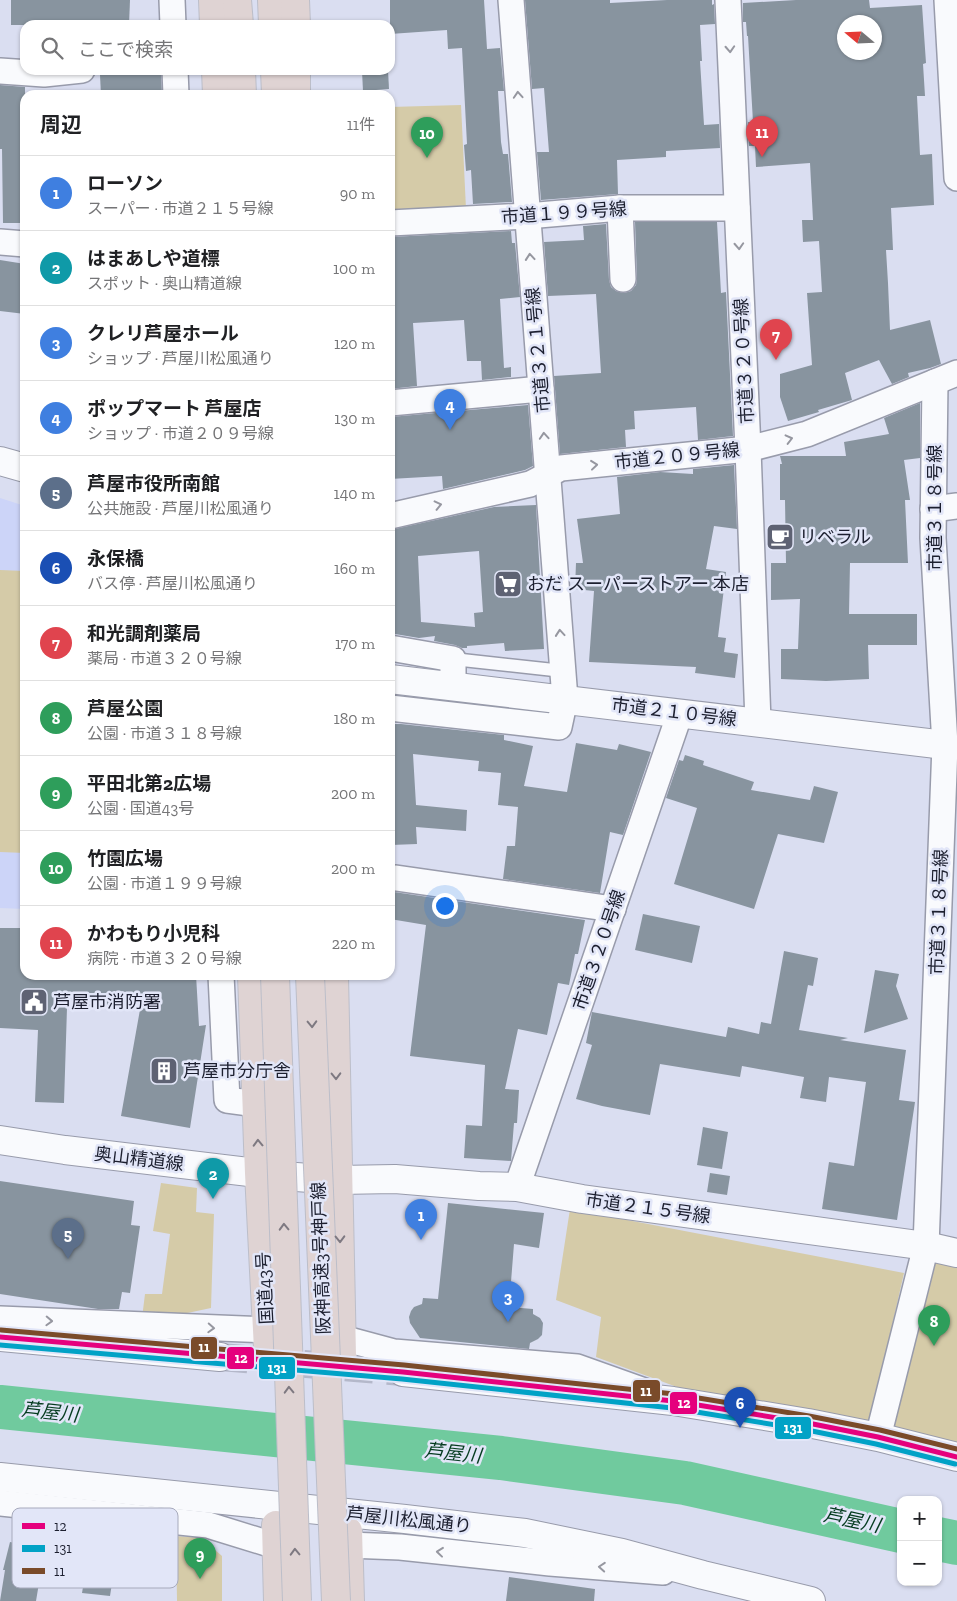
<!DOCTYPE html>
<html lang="ja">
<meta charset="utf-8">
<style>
:root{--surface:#fff;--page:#f2f2f2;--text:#202124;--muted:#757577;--line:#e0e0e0;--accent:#5e6273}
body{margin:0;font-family:"Zilla Slab","Noto Sans JP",serif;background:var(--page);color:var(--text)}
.controls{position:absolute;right:15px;bottom:15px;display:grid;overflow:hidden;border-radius:10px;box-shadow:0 1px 4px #0004}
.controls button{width:45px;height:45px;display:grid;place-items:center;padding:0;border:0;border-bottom:1px solid var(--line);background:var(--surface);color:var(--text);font:25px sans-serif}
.compass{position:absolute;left:837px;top:15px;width:45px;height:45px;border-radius:50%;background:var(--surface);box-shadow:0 1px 4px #0004;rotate:289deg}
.you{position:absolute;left:444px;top:905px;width:18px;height:18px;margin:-12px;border:4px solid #fff;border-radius:50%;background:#1a73e8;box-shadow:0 0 0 8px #1a73e833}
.badge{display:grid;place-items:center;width:32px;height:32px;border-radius:50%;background:var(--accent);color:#fff;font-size:16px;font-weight:700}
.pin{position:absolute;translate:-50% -41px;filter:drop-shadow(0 1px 2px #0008)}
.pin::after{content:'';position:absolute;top:26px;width:18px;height:15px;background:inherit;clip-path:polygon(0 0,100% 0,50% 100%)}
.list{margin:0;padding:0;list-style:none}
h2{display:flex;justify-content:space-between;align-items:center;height:65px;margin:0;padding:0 20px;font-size:21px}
h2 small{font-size:16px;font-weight:400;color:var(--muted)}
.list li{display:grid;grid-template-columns:32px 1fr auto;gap:15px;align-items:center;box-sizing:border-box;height:75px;padding:0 20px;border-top:1px solid var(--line)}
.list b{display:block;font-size:19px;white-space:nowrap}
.list p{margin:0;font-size:16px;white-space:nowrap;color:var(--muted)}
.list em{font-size:16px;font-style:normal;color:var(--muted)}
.icon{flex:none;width:28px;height:28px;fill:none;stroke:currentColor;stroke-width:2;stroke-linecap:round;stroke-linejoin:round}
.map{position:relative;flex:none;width:957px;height:1601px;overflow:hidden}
.search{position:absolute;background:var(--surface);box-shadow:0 1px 4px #0004;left:20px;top:20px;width:375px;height:55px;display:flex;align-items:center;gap:12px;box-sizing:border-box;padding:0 18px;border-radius:15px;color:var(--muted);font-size:19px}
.panel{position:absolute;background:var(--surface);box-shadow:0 1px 4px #0004;left:20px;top:90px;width:375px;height:890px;border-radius:15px}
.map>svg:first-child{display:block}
.built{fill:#ccd4f8}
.green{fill:#d5cba8}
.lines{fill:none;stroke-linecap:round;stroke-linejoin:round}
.river{stroke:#70ca9e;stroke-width:44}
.building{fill:#88949f;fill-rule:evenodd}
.secondary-tunnel{stroke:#b4b8ca;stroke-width:28;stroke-dasharray:28 14;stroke-linecap:butt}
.lane-casing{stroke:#989bab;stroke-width:15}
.street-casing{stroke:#989bab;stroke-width:28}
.secondary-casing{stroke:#989bab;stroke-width:30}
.highway-casing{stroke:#bcbec9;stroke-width:30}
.lane{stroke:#f9fafd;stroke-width:12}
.street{stroke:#f9fafd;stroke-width:25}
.secondary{stroke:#f9fafd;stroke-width:28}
.highway{stroke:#dfd3d3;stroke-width:28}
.highway-bridge-casing{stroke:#bcbec9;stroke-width:30;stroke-linecap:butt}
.highway-bridge{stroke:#dfd3d3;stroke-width:28}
.bus-1-casing{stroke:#e2e6f8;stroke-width:9}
.bus-2-casing{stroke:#e2e6f8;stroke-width:9}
.bus-3-casing{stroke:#e2e6f8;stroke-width:9}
.bus-1{stroke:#e5007d;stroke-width:5}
.bus-2{stroke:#01a2c6;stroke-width:5}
.bus-3{stroke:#7a4b2a;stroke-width:5}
.oneway{stroke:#9697a0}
.oneway2{stroke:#7e7981}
.labels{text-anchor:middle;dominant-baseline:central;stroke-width:5;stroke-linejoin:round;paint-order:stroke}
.street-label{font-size:18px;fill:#1c1f2f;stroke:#e2e6f8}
.poi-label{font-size:18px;fill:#1c1f2f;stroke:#e2e6f8;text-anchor:start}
.water-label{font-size:19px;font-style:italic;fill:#053c20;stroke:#e2e6f8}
.key{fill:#e2e6f8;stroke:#a7aabc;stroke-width:1}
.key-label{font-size:14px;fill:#1c1f2f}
.line-badge{stroke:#e2e6f8;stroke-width:2}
.badge-label{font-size:14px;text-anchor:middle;font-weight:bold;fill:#fff}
</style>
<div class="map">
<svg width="957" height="1601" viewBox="0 0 957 1601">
<rect width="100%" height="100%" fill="#dadef1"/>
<polygon class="built" points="0,498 25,506 25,909 0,908"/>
<g class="green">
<polygon points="461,105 466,209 390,212 390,107"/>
<polygon points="0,570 25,571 25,853 0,852"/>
<polygon points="161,1183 197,1188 196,1212 214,1214 211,1308 159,1319 142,1318 145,1294 162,1294 170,1234 153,1231"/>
<polygon points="570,1209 904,1273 870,1423 685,1390 596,1357 601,1317 556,1300"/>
<polygon points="932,1258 957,1264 957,1443 894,1427"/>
<polygon points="176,1536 201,1538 222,1556 222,1601 177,1601"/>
</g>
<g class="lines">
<g class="river">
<polyline points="0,1407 501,1458 685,1483 901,1531"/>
<polyline points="938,1539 957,1543"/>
</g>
</g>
<g class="building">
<polygon points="11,0 130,0 129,25 11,25"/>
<polygon points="390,0 484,0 487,49 500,48 504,91 498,91 501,142 503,154 508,154 512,202 473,204 471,170 466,171 464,145 467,144 462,48 448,49 447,30 390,34"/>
<polygon points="525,0 610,0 610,3 667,0 712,0 712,5 714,4 715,24 700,25 702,61 700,61 704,125 719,124 720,148 666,151 666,157 617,160 618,194 541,200 537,152 549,152 544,88 532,89"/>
<path d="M 796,0 L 869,0 L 870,8 L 922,5 L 926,63 L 923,64 L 925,96 L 917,96 L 920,155 L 932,154 L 934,205 L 891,208 L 893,250 L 886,250 L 888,283 L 890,330 L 930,320 L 941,364 L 930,368 L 908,373 L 909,377 L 892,384 L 879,360 L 845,373 L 852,400 L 818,410 L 819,412 L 788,421 L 780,397 L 780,374 L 812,365 L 807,293 L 822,292 L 819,241 L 803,242 L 802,220 L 813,220 L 810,163 L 756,167 L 755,146 L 749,146 L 748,122 L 753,122 L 748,36 L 747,36 L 746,22 L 743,22 L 743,3 ZM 844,22 L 874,22 L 874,52 L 844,52 Z"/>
<polygon points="388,70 389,89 363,91 362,71"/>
<polygon points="161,72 162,95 101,95 100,75"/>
<polygon points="0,85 25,87 25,223 3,223 2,149 0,149"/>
<polygon points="635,222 717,222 721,293 726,292 733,436 698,440 696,407 634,411 635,429 625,430 626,447 560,454 554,376 601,373 596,294 548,296 544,242 584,240 583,226 606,224 609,280 611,287 616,291 624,293 631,291 636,285 637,279"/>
<polygon points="511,231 512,243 515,243 520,297 500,299 504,368 511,367 511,377 482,380 481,361 467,361 464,320 413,323 417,386 390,389 390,237"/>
<polygon points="0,260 25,264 25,314 0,311"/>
<polygon points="920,403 920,458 904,460 910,500 905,500 908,563 850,563 849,614 917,614 917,645 868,645 869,679 826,681 781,679 781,649 798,649 800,599 771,600 771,563 786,563 785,500 780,500 780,464 782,464 780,456 846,456 844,442 889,434 884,418"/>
<polygon points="528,405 533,466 525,470 443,489 442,476 390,479 390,417"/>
<polygon points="734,465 737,529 714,526 706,569 726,572 718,637 726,638 724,652 738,654 735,678 695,673 696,667 589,662 594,591 575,589 576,563 583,563 577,519 620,514 617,477 660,472 693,474 693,469"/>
<path d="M 536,505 L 544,649 L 505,651 L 504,643 L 467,646 L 467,648 L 462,648 L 455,645 L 434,641 L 435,636 L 419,638 L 395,634 L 390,594 L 390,530 L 494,507 ZM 479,551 L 483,612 L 474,613 L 475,627 L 421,622 L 418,556 Z"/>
<polygon points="390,724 401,724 504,735 504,740 533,746 524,786 567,792 576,743 617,750 619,744 651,752 623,835 610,832 600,893 503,879 507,846 515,846 518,807 498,805 501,773 478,771 479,761 413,754 416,805 467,810 466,831 416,827 417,844 391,845"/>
<polygon points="685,755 704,761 703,765 754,782 751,790 810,800 814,786 838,792 824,843 778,834 754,909 674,884 697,808 666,798 679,760 683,761"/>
<polygon points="394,892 585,920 578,954 575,954 569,985 558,983 547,1035 518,1029 505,1089 519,1090 517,1123 514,1123 511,1161 464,1158 466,1125 482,1126 485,1065 410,1056 426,925 390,919"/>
<polygon points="643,914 700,926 692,963 635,950"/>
<polygon points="0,928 25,928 25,975 196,975 199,1026 206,1025 190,1128 121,1116 141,1004 67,1008 64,1103 35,1102 38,1030 0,1028"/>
<polygon points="784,951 818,958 813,986 808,985 799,1030 848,1038 840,1040 906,1050 899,1100 915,1102 897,1220 822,1209 829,1162 854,1166 866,1082 829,1077 826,1102 800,1098 804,1077 742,1066 740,1077 660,1064 650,1115 602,1106 576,1099 592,1045 586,1043 592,1012 726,1037 728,1027 759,1034 761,1022 771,1024"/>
<polygon points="875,970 899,974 896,986 908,1019 864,1033"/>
<polygon points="703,1127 728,1132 722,1169 697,1165"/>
<polygon points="710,1173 730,1176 727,1195 707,1192"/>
<polygon points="0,1181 134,1201 131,1225 140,1226 130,1293 122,1292 119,1309 98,1309 0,1294"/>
<polygon points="448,1203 544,1213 539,1248 514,1244 509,1307 533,1309 533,1314 540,1318 543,1323 542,1335 538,1339 530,1343 529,1349 420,1338 410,1323 409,1317 411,1311 414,1307 422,1304 423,1298 438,1299"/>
<polygon points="90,1533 125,1538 122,1565 115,1564 110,1596 82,1593 83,1587 40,1577 36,1601 0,1601 5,1570 3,1570 10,1542 87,1559"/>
<polygon points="509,1577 595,1589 594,1601 506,1601"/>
</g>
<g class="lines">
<polyline class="secondary-tunnel" points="220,1357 403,1372"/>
<defs>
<polyline id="lane" points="453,659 563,671"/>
<g id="street">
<polyline points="172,0 173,25"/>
<polyline points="728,0 748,449 758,722"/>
<polyline points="947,0 957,178"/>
<polyline points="175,70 176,95"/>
<polyline points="0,71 44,74 82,70"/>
<polyline points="620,208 623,279"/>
<polyline points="390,223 527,216 620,208 737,208"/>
<polyline points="0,242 25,244"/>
<polyline points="390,403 541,389"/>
<polyline points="933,509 957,506"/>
<polyline points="390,516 530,484 561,468 748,449 807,434 957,373"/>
<polyline points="390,648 453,659 453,686"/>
<polyline points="390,708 559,727 565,699 511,0"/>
<polyline points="396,878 613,909"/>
<polyline points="221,975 227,1100 257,1104"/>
<polyline points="517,1187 680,713"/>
<polyline points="0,1319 268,1330"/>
<polyline points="342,1338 394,1352 577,1367 650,1393"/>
<polyline points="878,1437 926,1246 945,745 933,538 935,382"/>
<polyline points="0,1503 208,1525 276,1546"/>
<polyline points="348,1545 400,1547 550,1563 663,1572"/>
</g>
<g id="secondary">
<polyline points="0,461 25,468"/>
<polyline points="390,679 945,745"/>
<polyline points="0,1140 65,1150 282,1176 338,1180 395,1179 479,1186 517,1187 582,1199 926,1246 957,1253"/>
<polyline points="0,1337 220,1357"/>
<polyline points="403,1372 673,1401 808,1423 878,1437 957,1457"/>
<polyline points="0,1477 405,1519 525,1533 622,1553 703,1575 811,1601"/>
</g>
<g id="highway">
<polyline points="213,0 214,25"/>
<polyline points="237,0 239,25"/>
<polyline points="272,0 273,25"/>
<polyline points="295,0 296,25"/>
<polyline points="216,70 217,95"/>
<polyline points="241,70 242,95"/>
<polyline points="275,70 276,95"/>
<polyline points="296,70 296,95"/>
<polyline points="252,975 259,1173 268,1349"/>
<polyline points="334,975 342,1356"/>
<polyline points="276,1525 278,1601"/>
<polyline points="348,1531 350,1601"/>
</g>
</defs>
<use href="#lane" class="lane-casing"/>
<use href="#street" class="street-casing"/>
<use href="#secondary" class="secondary-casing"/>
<use href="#highway" class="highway-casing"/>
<use href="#lane" class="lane"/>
<use href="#street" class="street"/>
<use href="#secondary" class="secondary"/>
<use href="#highway" class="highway"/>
<defs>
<g id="highway-bridge">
<polyline points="275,975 297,1601"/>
<polyline points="310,975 336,1601"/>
</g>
</defs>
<use href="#highway-bridge" class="highway-bridge-casing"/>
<use href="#highway-bridge" class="highway-bridge"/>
<defs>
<polyline id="bus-1" points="0,1337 403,1372 673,1401 808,1423 878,1437 957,1457"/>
<polyline id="bus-2" points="0,1345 402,1379 672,1408 807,1430 876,1444 955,1464"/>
<polyline id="bus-3" points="1,1330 404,1365 674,1394 809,1416 880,1430 957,1449"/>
</defs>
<use href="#bus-1" class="bus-1-casing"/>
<use href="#bus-2" class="bus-2-casing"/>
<use href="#bus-3" class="bus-3-casing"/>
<use href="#bus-1" class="bus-1"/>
<use href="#bus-2" class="bus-2"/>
<use href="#bus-3" class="bus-3"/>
</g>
<defs><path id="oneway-chevron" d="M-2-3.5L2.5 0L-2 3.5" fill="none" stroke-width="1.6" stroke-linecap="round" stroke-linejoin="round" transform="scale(1.25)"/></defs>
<g class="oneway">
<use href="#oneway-chevron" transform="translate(730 49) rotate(87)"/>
<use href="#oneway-chevron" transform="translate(518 95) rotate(-94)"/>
<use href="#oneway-chevron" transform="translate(739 246) rotate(87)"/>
<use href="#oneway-chevron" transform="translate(530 257) rotate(-95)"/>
<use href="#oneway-chevron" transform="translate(544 436) rotate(-94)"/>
<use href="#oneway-chevron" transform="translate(789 439) rotate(-14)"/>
<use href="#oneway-chevron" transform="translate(594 465) rotate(-6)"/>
<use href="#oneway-chevron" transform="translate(438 505) rotate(-13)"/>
<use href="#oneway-chevron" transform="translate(560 633) rotate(-95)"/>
<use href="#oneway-chevron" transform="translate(49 1321) rotate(2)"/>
<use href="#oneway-chevron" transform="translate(211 1328) rotate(3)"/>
<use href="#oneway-chevron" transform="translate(440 1552) rotate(-174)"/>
<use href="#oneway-chevron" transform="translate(602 1567) rotate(-176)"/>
</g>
<g class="oneway2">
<use href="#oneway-chevron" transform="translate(312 1024) rotate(88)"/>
<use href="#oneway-chevron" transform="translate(336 1076) rotate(89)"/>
<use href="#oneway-chevron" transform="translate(258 1143) rotate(-92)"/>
<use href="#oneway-chevron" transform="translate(284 1227) rotate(-92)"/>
<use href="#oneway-chevron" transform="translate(340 1239) rotate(89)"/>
<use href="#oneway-chevron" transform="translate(289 1390) rotate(-92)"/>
<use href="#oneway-chevron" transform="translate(295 1552) rotate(-92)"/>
</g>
<defs>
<symbol id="cafe-square" viewBox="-11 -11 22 22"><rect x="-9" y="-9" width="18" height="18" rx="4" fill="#5e6273" stroke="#e2e6f8"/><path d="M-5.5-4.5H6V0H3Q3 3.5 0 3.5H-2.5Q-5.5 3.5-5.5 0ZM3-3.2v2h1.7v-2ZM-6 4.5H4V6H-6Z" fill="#fff"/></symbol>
<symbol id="supermarket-square" viewBox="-11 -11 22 22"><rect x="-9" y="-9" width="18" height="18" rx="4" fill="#5e6273" stroke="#e2e6f8"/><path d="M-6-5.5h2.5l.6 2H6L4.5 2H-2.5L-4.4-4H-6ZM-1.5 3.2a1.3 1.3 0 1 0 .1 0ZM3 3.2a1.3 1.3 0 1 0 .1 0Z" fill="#fff"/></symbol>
<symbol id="civic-square" viewBox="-11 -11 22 22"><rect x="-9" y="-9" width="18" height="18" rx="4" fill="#5e6273" stroke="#e2e6f8"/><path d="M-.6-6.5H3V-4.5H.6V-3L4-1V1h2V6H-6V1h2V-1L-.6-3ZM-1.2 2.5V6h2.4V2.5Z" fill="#fff"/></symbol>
<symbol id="building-square" viewBox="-11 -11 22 22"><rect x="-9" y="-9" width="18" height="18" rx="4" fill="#5e6273" stroke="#e2e6f8"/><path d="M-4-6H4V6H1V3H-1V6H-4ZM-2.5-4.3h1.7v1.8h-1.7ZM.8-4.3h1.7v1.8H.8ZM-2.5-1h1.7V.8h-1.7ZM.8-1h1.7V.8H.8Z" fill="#fff"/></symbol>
</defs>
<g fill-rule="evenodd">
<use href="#cafe-square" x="764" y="521" width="32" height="32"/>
<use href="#supermarket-square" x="492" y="568" width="32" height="32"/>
<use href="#civic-square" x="18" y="986" width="32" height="32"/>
<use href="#building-square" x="148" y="1055" width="32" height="32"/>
</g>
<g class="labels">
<g class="street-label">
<text transform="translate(564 213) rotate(-4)">市道１９９号線</text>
<text transform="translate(538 350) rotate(-95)">市道３２１号線</text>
<text transform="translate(744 361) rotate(-93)">市道３２０号線</text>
<text transform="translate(677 456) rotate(-6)">市道２０９号線</text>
<text transform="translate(935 508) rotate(-90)">市道３１８号線</text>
<text transform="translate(674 712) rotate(7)">市道２１０号線</text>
<text transform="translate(939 912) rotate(-88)">市道３１８号線</text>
<text transform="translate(599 950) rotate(-71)">市道３２０号線</text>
<text transform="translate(139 1159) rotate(7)">奥山精道線</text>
<text transform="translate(648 1208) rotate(8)">市道２１５号線</text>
<text transform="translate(321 1258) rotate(-92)">阪神高速3号神戸線</text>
<text transform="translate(265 1288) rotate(-93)">国道43号</text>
<text transform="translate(409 1520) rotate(6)">芦屋川松風通り</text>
</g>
<g class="poi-label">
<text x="799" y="537">リベラル</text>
<text x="527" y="584">おだ スーパーストアー 本店</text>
<text x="53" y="1002">芦屋市消防署</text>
<text x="183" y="1071">芦屋市分庁舎</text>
</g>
<g class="water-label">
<text transform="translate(50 1412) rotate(6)">芦屋川</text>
<text transform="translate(453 1453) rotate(6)">芦屋川</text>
<text transform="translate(852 1520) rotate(12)">芦屋川</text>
</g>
</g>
<rect x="12" y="1508" width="166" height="80" rx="8" class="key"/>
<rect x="22" y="1523" width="23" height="6" fill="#e5007d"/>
<rect x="22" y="1545" width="23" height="7" fill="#01a2c6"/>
<rect x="22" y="1568" width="23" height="6" fill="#7a4b2a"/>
<g class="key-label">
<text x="54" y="1531">12</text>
<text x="54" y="1553">131</text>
<text x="54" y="1576">11</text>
</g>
<g class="line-badge">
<rect x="190" y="1336" width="28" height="24" rx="5" fill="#7a4b2a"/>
<rect x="226" y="1346" width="29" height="24" rx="5" fill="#e5007d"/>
<rect x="258" y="1356" width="38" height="24" rx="5" fill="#01a2c6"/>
<rect x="632" y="1379" width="29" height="24" rx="5" fill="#7a4b2a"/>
<rect x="669" y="1391" width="29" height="24" rx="5" fill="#e5007d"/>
<rect x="774" y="1416" width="38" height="24" rx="5" fill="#01a2c6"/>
</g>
<g class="badge-label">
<text x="204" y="1352">11</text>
<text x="241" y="1363">12</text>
<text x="277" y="1373">131</text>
<text x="646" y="1396">11</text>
<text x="684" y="1408">12</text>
<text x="793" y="1433">131</text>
</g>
</svg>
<div class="controls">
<button>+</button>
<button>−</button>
</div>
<svg class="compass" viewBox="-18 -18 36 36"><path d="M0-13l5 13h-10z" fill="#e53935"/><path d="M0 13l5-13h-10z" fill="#757577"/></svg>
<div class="you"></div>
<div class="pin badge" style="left:421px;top:1240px;background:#3f7fe0">1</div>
<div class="pin badge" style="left:213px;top:1199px;background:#0f9aa8">2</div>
<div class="pin badge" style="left:508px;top:1322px;background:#3f7fe0">3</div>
<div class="pin badge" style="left:450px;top:430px;background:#3f7fe0">4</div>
<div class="pin badge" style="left:68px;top:1259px;background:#5c6f8a">5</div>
<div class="pin badge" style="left:740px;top:1428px;background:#1a4fb4">6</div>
<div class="pin badge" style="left:776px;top:360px;background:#e0444e">7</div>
<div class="pin badge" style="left:934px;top:1346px;background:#2e9e5b">8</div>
<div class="pin badge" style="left:200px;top:1579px;background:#2e9e5b">9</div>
<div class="pin badge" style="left:427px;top:158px;background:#2e9e5b">10</div>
<div class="pin badge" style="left:762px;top:157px;background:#e0444e">11</div>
<div class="search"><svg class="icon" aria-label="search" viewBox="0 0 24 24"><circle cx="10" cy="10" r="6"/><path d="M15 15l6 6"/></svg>ここで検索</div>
<section class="panel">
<h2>周辺<small>11件</small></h2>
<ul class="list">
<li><span class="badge" style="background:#3f7fe0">1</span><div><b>ローソン</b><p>スーパー · 市道２１５号線</p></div><em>90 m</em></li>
<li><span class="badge" style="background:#0f9aa8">2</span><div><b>はまあしや道標</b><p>スポット · 奥山精道線</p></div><em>100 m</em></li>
<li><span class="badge" style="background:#3f7fe0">3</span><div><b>クレリ芦屋ホール</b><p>ショップ · 芦屋川松風通り</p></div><em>120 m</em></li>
<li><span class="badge" style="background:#3f7fe0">4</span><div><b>ポップマート 芦屋店</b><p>ショップ · 市道２０９号線</p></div><em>130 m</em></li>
<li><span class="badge" style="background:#5c6f8a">5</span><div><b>芦屋市役所南館</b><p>公共施設 · 芦屋川松風通り</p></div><em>140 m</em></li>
<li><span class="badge" style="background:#1a4fb4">6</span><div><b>永保橋</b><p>バス停 · 芦屋川松風通り</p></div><em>160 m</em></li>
<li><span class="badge" style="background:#e0444e">7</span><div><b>和光調剤薬局</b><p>薬局 · 市道３２０号線</p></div><em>170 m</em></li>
<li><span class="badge" style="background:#2e9e5b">8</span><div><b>芦屋公園</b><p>公園 · 市道３１８号線</p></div><em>180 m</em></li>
<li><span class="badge" style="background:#2e9e5b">9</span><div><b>平田北第2広場</b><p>公園 · 国道43号</p></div><em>200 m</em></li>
<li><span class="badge" style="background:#2e9e5b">10</span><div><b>竹園広場</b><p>公園 · 市道１９９号線</p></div><em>200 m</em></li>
<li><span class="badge" style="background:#e0444e">11</span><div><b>かわもり小児科</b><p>病院 · 市道３２０号線</p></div><em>220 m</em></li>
</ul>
</section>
</div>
